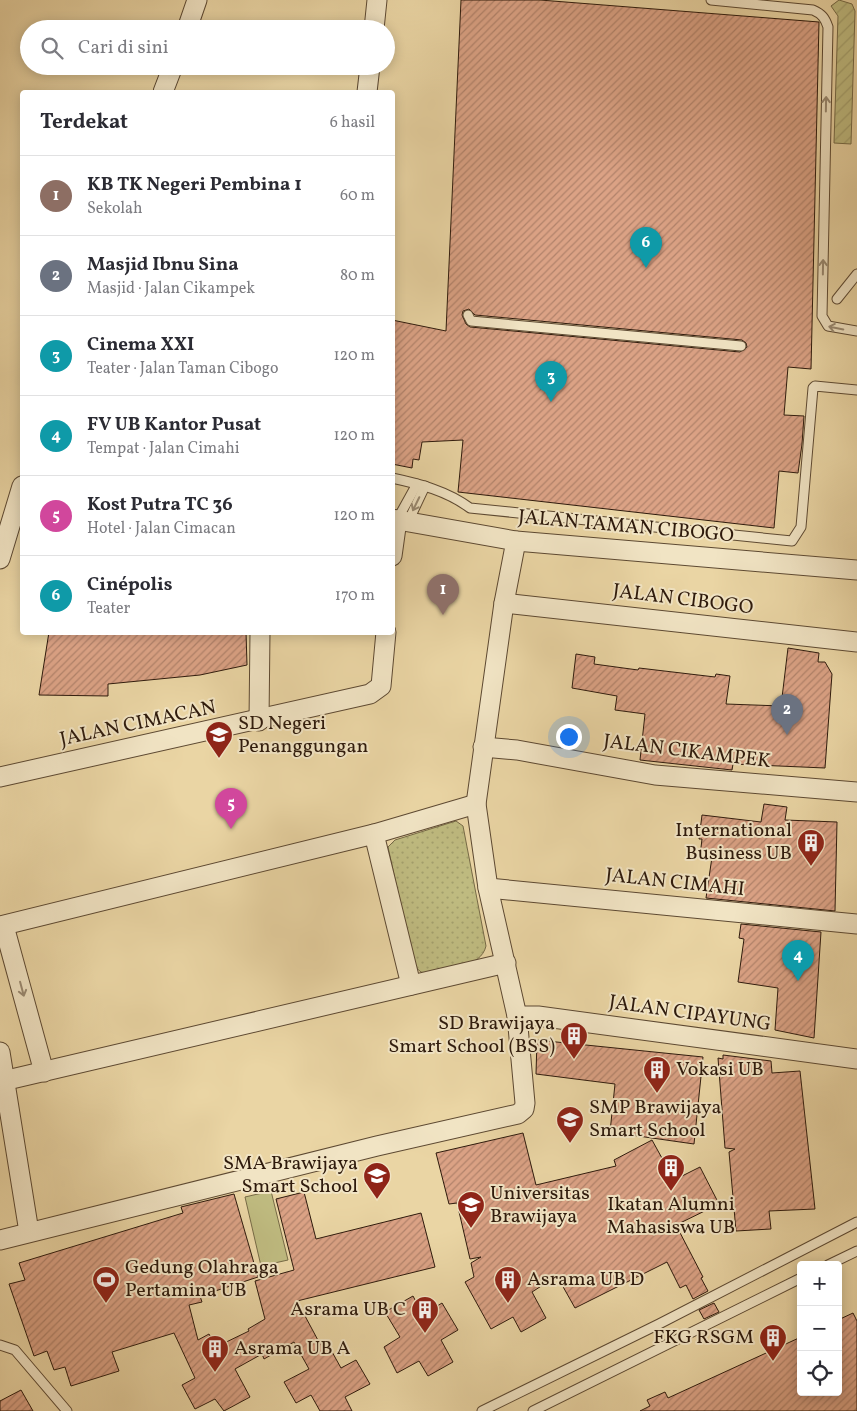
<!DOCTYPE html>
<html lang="id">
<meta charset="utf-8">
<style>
:root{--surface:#fff;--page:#f2f2f3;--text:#2b2b33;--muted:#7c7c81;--line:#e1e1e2;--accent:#2563eb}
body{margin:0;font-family:Vollkorn,serif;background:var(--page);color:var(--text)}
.controls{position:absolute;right:15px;bottom:15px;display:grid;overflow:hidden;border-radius:5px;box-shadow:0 2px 12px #0003}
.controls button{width:45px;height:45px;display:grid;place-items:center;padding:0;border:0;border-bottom:1px solid var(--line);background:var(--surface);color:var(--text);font:25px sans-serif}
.you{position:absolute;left:568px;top:736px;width:18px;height:18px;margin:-12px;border:4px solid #fff;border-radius:50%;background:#1a73e8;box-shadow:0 0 0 8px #1a73e833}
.badge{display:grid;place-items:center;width:32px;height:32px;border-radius:50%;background:var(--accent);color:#fff;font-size:16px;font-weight:700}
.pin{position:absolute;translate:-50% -41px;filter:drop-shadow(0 1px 2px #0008)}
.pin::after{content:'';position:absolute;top:26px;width:18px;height:15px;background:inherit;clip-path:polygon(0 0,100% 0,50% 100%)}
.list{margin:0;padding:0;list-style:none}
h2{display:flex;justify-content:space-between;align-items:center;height:65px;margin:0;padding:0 20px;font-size:21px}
h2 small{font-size:16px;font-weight:400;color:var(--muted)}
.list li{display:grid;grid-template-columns:32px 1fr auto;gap:15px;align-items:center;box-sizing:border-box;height:80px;padding:0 20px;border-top:1px solid var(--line)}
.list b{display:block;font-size:19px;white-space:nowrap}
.list p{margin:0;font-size:16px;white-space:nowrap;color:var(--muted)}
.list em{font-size:16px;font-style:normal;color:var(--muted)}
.icon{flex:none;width:28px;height:28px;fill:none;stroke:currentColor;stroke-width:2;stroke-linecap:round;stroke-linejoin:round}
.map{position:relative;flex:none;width:857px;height:1411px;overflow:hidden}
.search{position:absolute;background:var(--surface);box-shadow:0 2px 12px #0003;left:20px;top:20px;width:375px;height:55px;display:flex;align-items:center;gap:12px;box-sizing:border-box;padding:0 18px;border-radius:28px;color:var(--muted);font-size:19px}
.panel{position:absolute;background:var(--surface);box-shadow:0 2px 12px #0003;left:20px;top:90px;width:375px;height:545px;border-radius:5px}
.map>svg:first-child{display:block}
.grass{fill:#bfbb80;stroke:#766a46}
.park{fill:url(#park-dots);stroke:#766a46}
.garden{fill:url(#garden-furrows);stroke:#766a46}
.building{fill:url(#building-hatch);stroke:#2e1a0c;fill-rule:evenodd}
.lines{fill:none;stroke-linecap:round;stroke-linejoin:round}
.service-casing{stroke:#5d4932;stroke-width:11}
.minor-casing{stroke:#5d4932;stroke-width:21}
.service{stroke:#f1e4c4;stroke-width:9}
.minor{stroke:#f1e4c4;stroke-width:19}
.oneway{stroke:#998971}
.labels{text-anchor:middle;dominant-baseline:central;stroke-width:4;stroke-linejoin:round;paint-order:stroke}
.street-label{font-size:20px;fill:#2e1a0c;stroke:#f1e4c4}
.poi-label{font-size:20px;fill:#2e1a0c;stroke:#f1e4c4;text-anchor:start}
</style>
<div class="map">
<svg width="857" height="1411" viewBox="0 0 857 1411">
<defs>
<pattern id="park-dots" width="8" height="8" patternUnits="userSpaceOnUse" patternTransform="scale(1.25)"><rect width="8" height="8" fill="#bfbb80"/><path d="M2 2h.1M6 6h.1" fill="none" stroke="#a4a06d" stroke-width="1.8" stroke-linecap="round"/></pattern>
<pattern id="garden-furrows" width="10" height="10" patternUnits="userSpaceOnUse" patternTransform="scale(1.25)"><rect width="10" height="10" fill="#bfbb80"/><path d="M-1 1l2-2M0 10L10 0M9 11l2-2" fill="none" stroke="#a4a06d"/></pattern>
<pattern id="building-hatch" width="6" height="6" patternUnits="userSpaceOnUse" patternTransform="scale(1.25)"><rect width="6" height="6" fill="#dba285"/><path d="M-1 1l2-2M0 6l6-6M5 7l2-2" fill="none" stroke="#b2836b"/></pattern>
</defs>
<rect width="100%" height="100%" fill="#ead5a4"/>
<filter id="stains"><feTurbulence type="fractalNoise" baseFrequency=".004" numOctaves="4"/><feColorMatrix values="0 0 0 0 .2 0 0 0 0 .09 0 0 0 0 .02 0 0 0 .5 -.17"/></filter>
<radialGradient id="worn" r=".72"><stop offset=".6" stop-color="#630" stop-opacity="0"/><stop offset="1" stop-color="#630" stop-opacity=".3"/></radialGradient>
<polygon class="grass" points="271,1191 288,1260 261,1266 245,1197"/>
<path class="park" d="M 456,821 L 463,826 L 486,946 C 481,968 447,969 428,975 L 421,972 L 414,966 L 388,847 L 395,840 Z"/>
<polygon class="garden" points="839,0 852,4 855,11 851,144 834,143 838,16 831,6"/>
<g class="building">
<path d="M 461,0 L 540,0 L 819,22 L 811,369 L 788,367 L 784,415 L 804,416 L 802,444 L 798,473 L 779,471 L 774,528 L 458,492 L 463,440 L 422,442 L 419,460 L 413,459 L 412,468 L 392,464 L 392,320 L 446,331 ZM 469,309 L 475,315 L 742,340 L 746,343 L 747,347 L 740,352 L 470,327 L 466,324 L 462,315 L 463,311 Z"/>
<polygon points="49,632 246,632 247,665 200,675 108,684 108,696 39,695"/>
<polygon points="788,648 819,653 818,662 825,662 832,674 825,768 733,764 732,770 640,760 645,714 615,710 617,696 572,688 576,654 595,657 594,664 638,670 639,668 715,677 716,674 730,676 726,704 781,706"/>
<polygon points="764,804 787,807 785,820 837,822 835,911 706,898 712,857 700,856 702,839 699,839 702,815 761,822"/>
<polygon points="741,924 821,932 814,1038 775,1030 778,988 738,982 744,939 739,938"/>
<polygon points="537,1040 703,1057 694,1144 610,1132 615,1084 536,1074"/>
<polygon points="723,1055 771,1061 772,1073 800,1071 815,1209 769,1211 771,1229 736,1231 729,1152 735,1149 725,1148 718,1058 723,1059"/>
<polygon points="523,1133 536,1185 616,1166 614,1160 652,1140 674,1180 700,1167 719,1204 676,1225 703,1277 701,1278 708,1291 693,1299 686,1285 680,1288 667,1262 575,1308 557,1276 532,1292 546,1318 521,1332 513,1317 491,1329 465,1282 474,1277 471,1263 481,1257 470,1259 457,1203 449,1204 436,1153"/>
<polygon points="304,1192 316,1239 421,1213 435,1267 297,1301 320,1344 326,1341 341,1368 356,1360 370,1384 345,1397 352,1411 320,1411 311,1395 296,1403 284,1382 309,1369 294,1342 264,1359 262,1354 235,1369 250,1397 224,1411 215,1399 195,1409 182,1385 195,1378 174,1333 112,1352 119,1371 71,1386 65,1367 54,1370 47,1351 34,1356 9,1284 25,1280 19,1263 183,1213 181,1207 234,1194 258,1277 200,1296 202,1302 189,1305 198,1340 209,1334 216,1347 249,1331 248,1329 265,1319 255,1281 294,1270 276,1199"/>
<polygon points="413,1296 423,1315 442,1303 458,1330 441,1340 453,1362 428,1376 419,1361 397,1373 384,1347 400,1337 385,1312"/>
<polygon points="714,1303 719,1312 704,1319 699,1310"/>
<polygon points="853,1313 857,1321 857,1411 640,1411 650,1406 647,1400 665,1392 668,1398 801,1337 801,1392 838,1392 838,1320"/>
<polygon points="21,1390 33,1411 0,1411 0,1401"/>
</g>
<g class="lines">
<defs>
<g id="service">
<path d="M 711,0 L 813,10 C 822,14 825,18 828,27 L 822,316 L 828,326 L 857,331"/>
<polyline points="837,299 857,274"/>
<polyline points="468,315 471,321 741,346"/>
<path d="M 392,478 C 420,484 447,491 470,508 L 792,541 L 801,527 L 813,388 L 815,386 L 857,390"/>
<polyline points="397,520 417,484"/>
<polyline points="408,522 425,486"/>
<polyline points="828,1265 857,1251"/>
<polyline points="0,1345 15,1350 67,1411"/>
<polyline points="482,1411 659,1324 857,1222"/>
<polyline points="533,1411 801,1278"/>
</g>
<g id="minor">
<polyline points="187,29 197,0"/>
<polyline points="374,29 377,0"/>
<polyline points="163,92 173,66"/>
<polyline points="367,92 370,66"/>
<polyline points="392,519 516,541 857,570"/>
<polyline points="392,556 397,520"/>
<polyline points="0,559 22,486"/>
<polyline points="504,603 857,642"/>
<polyline points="259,721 260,632"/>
<polyline points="483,747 517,750 655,775 857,792"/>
<polyline points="0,777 370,694 381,686 386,632"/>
<polyline points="374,834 411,985"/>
<polyline points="488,888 857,924"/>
<polyline points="0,926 374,834 476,804"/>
<polyline points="4,926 44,1072"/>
<polyline points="517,1016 538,1016 857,1059"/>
<polyline points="0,1052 29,1232"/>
<polyline points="3,1081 506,963"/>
<polyline points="0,1240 377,1146 518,1114 524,1109 525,1103 517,1016 488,888 476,804 504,603 516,541"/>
</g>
</defs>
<use href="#service" class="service-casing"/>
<use href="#minor" class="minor-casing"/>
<use href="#service" class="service"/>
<use href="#minor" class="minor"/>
</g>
<defs><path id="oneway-shaft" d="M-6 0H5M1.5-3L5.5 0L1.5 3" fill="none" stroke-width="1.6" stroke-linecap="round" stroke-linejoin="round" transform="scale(1.25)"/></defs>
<g class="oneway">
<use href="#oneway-shaft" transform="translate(826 104) rotate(-89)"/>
<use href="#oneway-shaft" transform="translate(823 267) rotate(-89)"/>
<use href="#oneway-shaft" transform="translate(836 328) rotate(-169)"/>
<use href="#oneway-shaft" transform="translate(416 504) rotate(116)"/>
<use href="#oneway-shaft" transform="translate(22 989) rotate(75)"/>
</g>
<defs>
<symbol id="school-pin" viewBox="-11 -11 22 30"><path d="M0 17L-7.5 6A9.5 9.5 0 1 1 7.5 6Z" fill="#8f2418" stroke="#f1e4c4"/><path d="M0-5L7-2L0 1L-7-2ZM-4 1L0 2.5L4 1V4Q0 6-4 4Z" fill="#fff"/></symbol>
<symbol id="building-pin" viewBox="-11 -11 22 30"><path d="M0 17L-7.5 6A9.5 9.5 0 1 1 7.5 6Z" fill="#8f2418" stroke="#f1e4c4"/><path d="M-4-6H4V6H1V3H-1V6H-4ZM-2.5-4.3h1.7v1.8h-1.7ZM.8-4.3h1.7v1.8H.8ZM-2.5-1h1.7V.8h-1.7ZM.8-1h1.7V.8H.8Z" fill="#fff"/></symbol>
<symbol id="university-pin" viewBox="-11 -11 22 30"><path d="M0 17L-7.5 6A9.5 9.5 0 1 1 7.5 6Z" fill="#8f2418" stroke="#f1e4c4"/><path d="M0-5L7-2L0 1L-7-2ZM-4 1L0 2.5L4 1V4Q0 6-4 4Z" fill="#fff"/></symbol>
<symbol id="stadium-pin" viewBox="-11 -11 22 30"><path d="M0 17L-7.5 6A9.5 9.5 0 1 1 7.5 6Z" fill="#8f2418" stroke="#f1e4c4"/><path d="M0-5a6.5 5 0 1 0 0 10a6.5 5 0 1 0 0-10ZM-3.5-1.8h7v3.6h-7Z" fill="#fff"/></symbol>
</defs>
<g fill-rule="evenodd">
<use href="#school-pin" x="203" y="719" width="32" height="43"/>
<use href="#building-pin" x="795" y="827" width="32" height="43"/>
<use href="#building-pin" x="558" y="1020" width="32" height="43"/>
<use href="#building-pin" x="641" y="1054" width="32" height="43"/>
<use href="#school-pin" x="554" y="1104" width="32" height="43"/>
<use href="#building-pin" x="655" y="1152" width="32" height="43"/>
<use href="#school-pin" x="361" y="1160" width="32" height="43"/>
<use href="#university-pin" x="455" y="1189" width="32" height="43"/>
<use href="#stadium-pin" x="90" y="1264" width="32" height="43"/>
<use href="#building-pin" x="492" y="1264" width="32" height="43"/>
<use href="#building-pin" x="409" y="1294" width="32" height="43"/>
<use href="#building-pin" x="757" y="1322" width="32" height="43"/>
<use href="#building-pin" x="199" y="1333" width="32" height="43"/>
</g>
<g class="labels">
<g class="street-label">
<text transform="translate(626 527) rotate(5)">JALAN TAMAN CIBOGO</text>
<text transform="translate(683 600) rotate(7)">JALAN CIBOGO</text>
<text transform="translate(138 724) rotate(-12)">JALAN CIMACAN</text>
<text transform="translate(687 752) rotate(7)">JALAN CIKAMPEK</text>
<text transform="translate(675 883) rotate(6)">JALAN CIMAHI</text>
<text transform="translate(690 1014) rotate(8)">JALAN CIPAYUNG</text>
</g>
<g class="poi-label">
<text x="238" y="724">SD Negeri<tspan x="238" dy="23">Penanggungan</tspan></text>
<text x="792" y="831" text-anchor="end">International<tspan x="792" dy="23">Business UB</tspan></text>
<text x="555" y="1024" text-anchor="end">SD Brawijaya<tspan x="555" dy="23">Smart School (BSS)</tspan></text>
<text x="676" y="1070">Vokasi UB</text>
<text x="589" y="1108">SMP Brawijaya<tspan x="589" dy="23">Smart School</tspan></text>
<text x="358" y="1164" text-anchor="end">SMA Brawijaya<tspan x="358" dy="23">Smart School</tspan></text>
<text x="490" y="1194">Universitas<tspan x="490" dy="23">Brawijaya</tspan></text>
<text x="671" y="1205" text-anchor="middle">Ikatan Alumni<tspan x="671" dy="23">Mahasiswa UB</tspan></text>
<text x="125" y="1268">Gedung Olahraga<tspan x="125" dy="23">Pertamina UB</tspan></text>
<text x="527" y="1280">Asrama UB D</text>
<text x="406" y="1310" text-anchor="end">Asrama UB C</text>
<text x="754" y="1338" text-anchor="end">FKG RSGM</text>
<text x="234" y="1349">Asrama UB A</text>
</g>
</g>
<rect width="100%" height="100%" filter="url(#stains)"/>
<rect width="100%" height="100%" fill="url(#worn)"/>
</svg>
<div class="controls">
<button>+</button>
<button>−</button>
<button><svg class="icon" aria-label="locate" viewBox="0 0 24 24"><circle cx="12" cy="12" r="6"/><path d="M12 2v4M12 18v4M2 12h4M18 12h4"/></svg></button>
</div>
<div class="you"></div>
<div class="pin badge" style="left:443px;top:615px;background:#8d6e63">1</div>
<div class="pin badge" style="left:787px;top:735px;background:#6b7280">2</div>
<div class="pin badge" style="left:551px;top:402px;background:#0f9aa8">3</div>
<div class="pin badge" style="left:798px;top:981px;background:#0f9aa8">4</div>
<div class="pin badge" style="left:231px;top:829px;background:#d1479c">5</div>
<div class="pin badge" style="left:646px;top:268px;background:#0f9aa8">6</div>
<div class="search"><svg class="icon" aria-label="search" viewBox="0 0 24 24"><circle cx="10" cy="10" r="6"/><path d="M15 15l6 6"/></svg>Cari di sini</div>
<section class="panel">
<h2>Terdekat<small>6 hasil</small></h2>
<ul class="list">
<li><span class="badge" style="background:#8d6e63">1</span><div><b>KB TK Negeri Pembina 1</b><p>Sekolah</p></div><em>60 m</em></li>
<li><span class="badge" style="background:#6b7280">2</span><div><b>Masjid Ibnu Sina</b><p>Masjid · Jalan Cikampek</p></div><em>80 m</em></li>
<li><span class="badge" style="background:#0f9aa8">3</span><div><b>Cinema XXI</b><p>Teater · Jalan Taman Cibogo</p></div><em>120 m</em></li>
<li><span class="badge" style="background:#0f9aa8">4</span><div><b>FV UB Kantor Pusat</b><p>Tempat · Jalan Cimahi</p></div><em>120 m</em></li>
<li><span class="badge" style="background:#d1479c">5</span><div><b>Kost Putra TC 36</b><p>Hotel · Jalan Cimacan</p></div><em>120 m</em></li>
<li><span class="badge" style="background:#0f9aa8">6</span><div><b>Cinépolis</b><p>Teater</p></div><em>170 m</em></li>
</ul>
</section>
</div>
